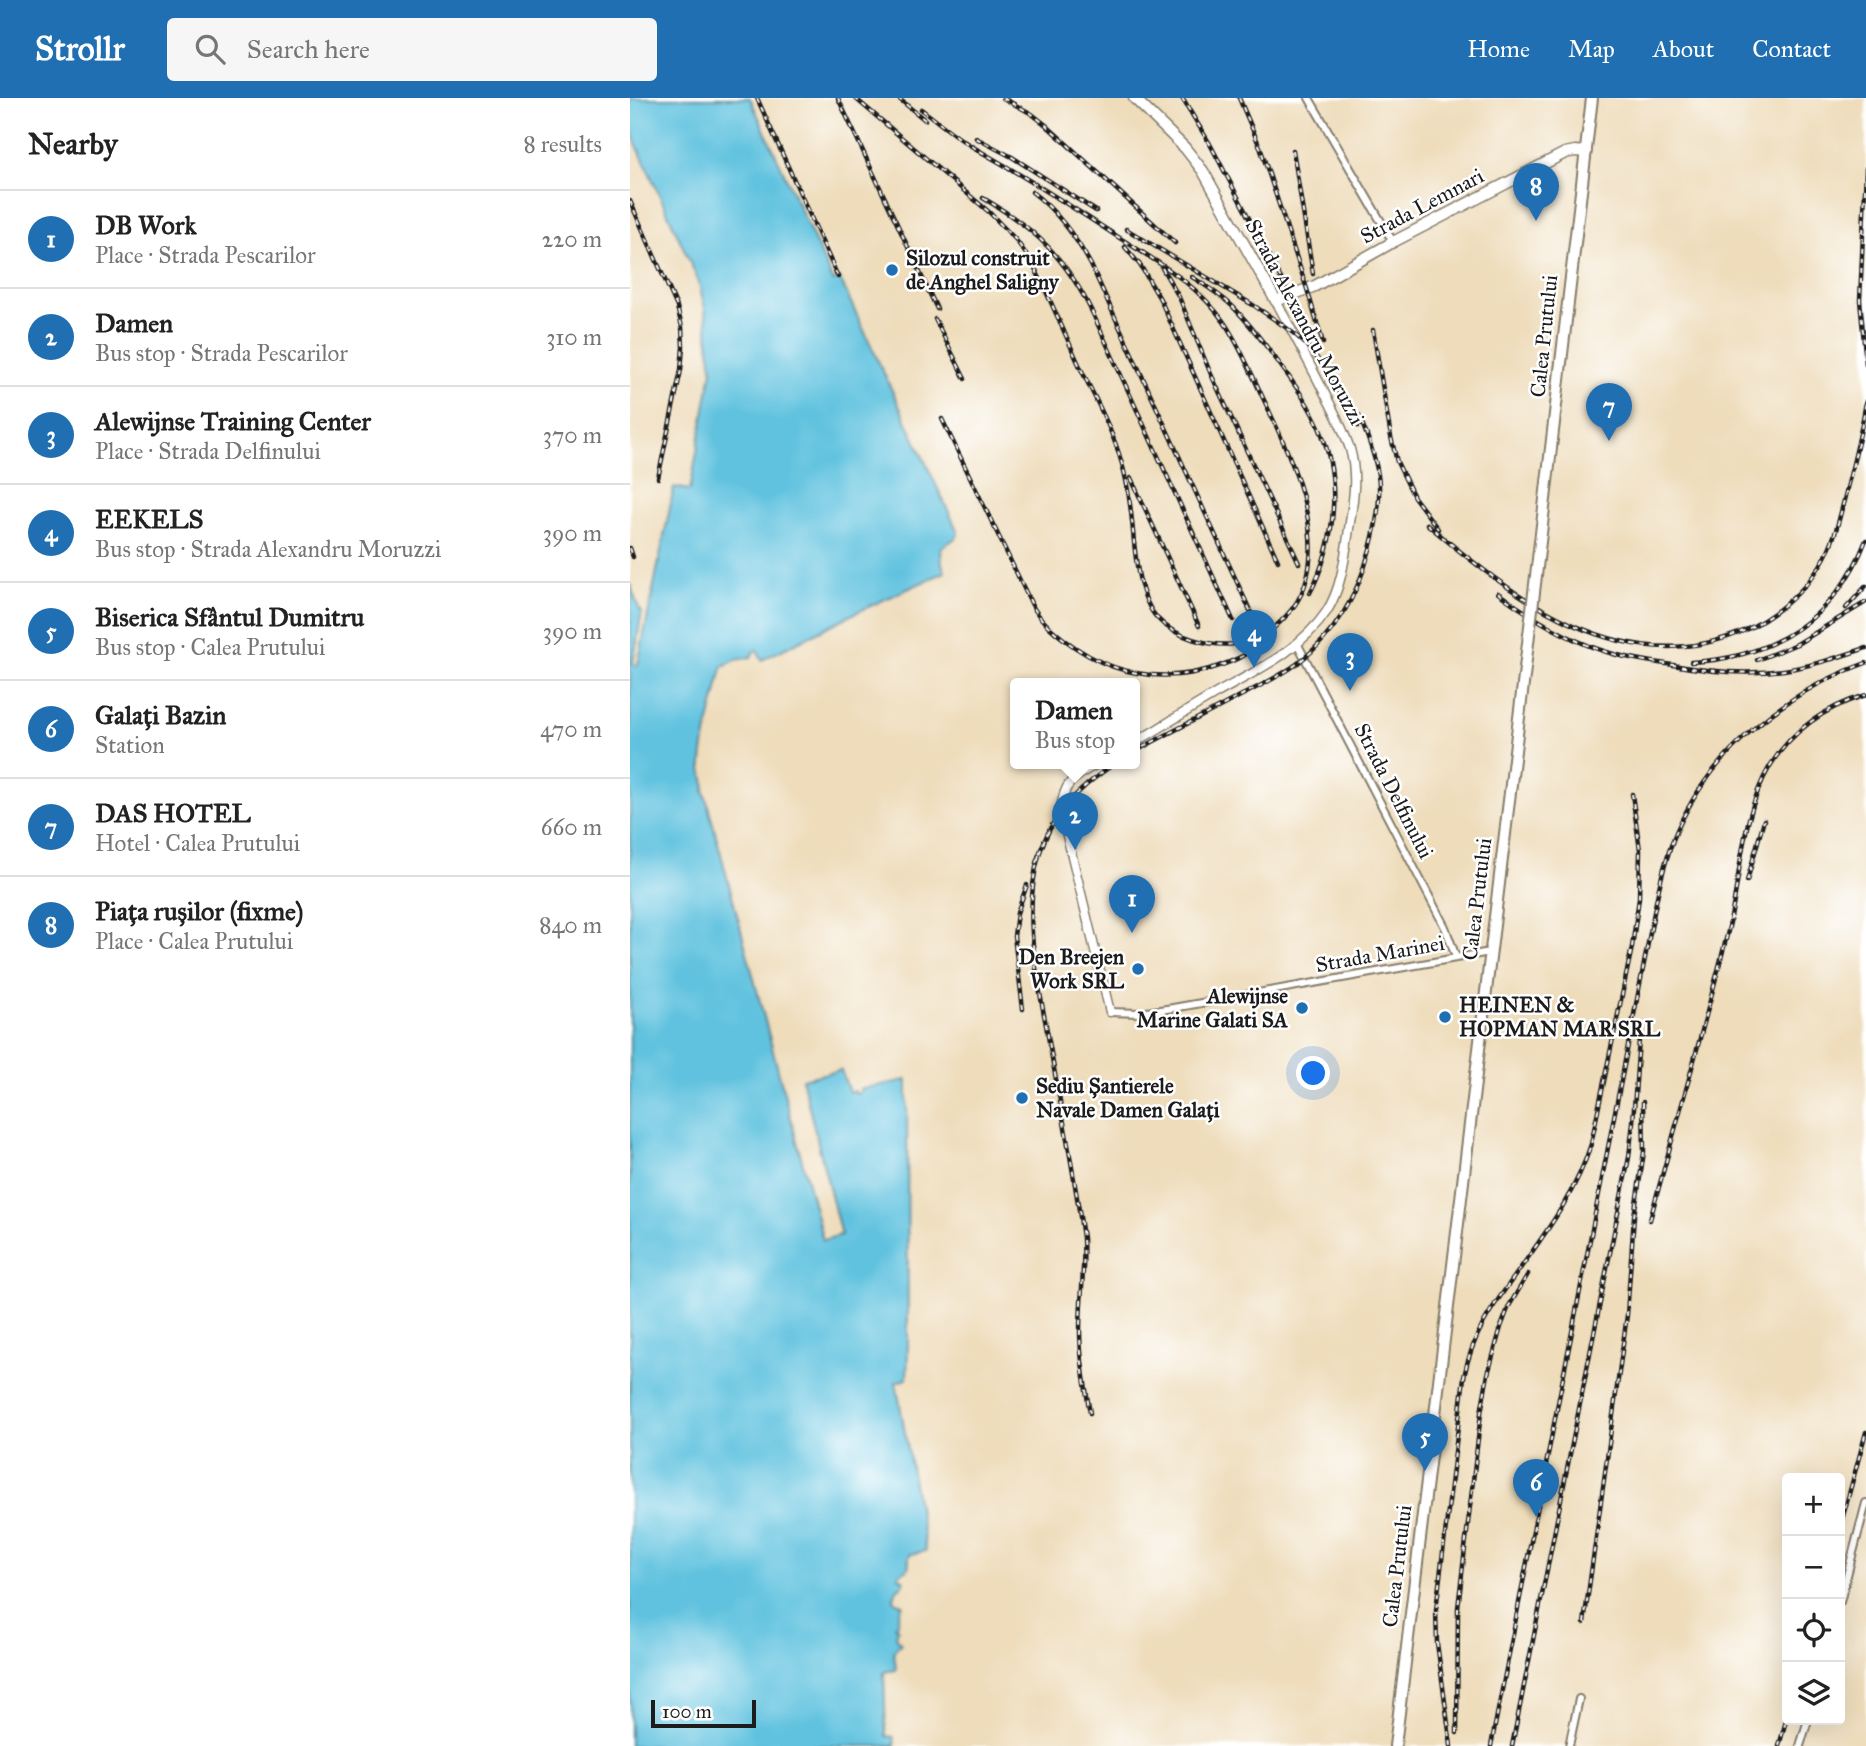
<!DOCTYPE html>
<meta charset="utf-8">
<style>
:root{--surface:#fff;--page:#f6f6f6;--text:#222;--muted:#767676;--line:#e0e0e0;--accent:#1f6fb2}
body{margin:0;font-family:"IM FELL Great Primer",serif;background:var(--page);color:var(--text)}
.controls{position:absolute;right:21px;bottom:21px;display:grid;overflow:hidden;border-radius:7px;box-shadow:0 7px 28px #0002}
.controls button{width:63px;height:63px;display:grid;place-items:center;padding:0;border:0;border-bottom:2px solid var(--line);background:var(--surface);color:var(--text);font:35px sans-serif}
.scale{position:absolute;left:21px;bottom:18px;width:105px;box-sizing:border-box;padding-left:7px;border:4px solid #1c1c1c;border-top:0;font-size:19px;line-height:24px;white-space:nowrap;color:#1c1c1c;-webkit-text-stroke:5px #fff;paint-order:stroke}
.you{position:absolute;left:684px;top:976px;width:24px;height:24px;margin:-18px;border:5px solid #fff;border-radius:50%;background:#1a73e8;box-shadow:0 0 0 10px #1a73e833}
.badge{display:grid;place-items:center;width:46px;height:46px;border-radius:50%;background:var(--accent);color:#fff;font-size:23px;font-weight:700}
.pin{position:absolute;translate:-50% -58px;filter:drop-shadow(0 2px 4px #0008)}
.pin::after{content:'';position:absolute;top:37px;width:24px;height:21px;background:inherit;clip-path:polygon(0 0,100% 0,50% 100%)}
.popup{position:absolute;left:380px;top:580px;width:130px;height:91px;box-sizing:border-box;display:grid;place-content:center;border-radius:7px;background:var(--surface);filter:drop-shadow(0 2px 5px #0005);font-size:23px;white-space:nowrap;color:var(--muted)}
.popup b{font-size:26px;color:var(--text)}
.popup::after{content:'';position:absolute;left:50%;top:100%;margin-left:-14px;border:14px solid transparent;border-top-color:var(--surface)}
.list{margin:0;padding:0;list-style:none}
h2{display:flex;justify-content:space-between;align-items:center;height:91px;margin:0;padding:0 28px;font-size:30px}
h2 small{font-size:23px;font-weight:400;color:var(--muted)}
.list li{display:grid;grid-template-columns:46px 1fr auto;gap:21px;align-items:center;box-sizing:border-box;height:98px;padding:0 28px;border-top:2px solid var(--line)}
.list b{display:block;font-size:26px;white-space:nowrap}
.list p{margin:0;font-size:23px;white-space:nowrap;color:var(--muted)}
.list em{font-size:23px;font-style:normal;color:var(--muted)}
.icon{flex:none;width:38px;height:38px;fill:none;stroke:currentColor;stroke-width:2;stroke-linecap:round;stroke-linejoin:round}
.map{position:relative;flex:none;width:1236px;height:1648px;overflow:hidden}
header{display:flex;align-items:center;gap:42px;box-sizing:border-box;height:98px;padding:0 35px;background:var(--accent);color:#fff}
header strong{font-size:33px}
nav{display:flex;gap:38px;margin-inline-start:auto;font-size:24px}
.search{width:490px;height:63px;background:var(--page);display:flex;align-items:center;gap:18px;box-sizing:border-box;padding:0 24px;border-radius:7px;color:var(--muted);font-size:26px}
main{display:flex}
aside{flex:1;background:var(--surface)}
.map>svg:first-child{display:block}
.water{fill:#61c2df;stroke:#3e6f7e;stroke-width:2}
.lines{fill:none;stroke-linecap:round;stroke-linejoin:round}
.minor-casing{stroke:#857c6b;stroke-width:10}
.tertiary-casing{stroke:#857c6b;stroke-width:11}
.primary-casing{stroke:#857c6b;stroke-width:13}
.trunk-casing{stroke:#857c6b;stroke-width:14}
.minor{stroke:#fff;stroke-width:6}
.tertiary{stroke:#fff;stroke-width:8}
.primary{stroke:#fff;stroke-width:10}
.trunk{stroke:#fff;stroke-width:10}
.rail-casing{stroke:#1c1c1c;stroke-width:4.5}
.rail{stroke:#fff;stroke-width:2;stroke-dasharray:5;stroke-linecap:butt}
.trunk-bridge-casing{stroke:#857c6b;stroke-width:14;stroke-linecap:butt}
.trunk-bridge{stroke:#fff;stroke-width:10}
.poi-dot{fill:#1f6fb2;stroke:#fff;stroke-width:2.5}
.labels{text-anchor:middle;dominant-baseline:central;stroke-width:5;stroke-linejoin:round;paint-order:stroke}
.street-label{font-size:21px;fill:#1c1c1c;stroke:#fff}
.poi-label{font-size:21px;font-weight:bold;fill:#1c1c1c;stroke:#fff;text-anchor:start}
</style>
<header>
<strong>Strollr</strong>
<div class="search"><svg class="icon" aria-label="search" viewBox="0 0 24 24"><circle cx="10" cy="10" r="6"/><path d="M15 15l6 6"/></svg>Search here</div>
<nav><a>Home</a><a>Map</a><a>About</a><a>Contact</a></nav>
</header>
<main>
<aside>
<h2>Nearby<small>8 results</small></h2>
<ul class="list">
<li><span class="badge">1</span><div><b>DB Work</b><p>Place · Strada Pescarilor</p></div><em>220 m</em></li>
<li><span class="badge">2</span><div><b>Damen</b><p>Bus stop · Strada Pescarilor</p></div><em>310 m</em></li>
<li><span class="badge">3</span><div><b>Alewijnse Training Center</b><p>Place · Strada Delfinului</p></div><em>370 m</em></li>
<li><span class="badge">4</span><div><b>EEKELS</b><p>Bus stop · Strada Alexandru Moruzzi</p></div><em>390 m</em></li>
<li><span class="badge">5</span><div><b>Biserica Sfântul Dumitru</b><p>Bus stop · Calea Prutului</p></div><em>390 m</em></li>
<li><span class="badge">6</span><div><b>Galați Bazin</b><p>Station</p></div><em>470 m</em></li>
<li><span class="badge">7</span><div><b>DAS HOTEL</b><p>Hotel · Calea Prutului</p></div><em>660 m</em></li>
<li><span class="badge">8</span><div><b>Piața rușilor (fixme)</b><p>Place · Calea Prutului</p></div><em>840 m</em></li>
</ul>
</aside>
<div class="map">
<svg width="1236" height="1648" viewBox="0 0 1236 1648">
<rect width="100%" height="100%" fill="#fff"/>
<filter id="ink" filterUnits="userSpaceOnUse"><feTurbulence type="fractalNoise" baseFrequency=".0143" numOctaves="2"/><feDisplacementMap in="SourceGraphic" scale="14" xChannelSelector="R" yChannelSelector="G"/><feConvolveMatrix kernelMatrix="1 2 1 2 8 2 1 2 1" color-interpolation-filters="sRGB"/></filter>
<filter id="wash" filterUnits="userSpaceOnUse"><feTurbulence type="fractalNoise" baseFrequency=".00686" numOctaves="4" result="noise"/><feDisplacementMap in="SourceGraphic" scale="28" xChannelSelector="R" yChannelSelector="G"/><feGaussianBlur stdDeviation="1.57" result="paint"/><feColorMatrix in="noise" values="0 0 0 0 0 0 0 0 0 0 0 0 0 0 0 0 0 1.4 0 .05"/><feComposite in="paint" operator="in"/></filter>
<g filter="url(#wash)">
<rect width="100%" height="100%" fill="#eedcba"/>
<path class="water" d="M 0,0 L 120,0 L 203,183 L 210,181 L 328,434 L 327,439 L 311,450 L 312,466 L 315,474 L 225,515 L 132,562 L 127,552 L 124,553 L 121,559 L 106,562 L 93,568 C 89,579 88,589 85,600 C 80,620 73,644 72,665 C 71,675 77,684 74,692 L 193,1142 L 211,1137 L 172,981 L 211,972 L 219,994 L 225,993 L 226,996 L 230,995 L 230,991 L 277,982 L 278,1247 L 277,1281 L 266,1284 L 296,1453 L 281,1456 L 279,1458 L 279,1468 L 276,1472 L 269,1476 L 269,1479 L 273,1481 L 274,1486 L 267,1491 L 264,1500 L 265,1503 L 273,1507 C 267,1514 270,1522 265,1528 L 268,1530 L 266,1539 L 271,1546 L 264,1553 L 266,1572 L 254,1574 L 256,1638 L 264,1639 L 265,1648 L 0,1648 L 0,486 L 9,511 L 12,514 L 3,565 L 6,568 L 8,566 L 44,389 L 60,392 L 82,272 L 75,210 L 68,182 L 0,32 Z"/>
</g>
<g filter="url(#ink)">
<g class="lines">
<defs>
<g id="minor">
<polyline points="679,0 763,144"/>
<polyline points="667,545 815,829 826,859"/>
<polyline points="480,914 510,915 543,910 860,854"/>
<polyline points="1210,1504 1236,1405"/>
<polyline points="939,1648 949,1601"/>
<polyline points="1170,1648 1178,1622"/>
</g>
<g id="tertiary">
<path d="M 504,645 C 532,629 559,611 587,595 C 626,573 671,552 697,513 C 712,489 715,458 719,431 C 723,404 728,378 720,351 C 714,333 705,315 696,298 C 680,266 663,235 646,203"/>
<path d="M 467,666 C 444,679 433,684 431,713 L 480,914"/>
</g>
<polyline id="primary" points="504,0 555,50 573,73 646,203 685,188 763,144 935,55 945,53 956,54"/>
<g id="trunk">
<polyline points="908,461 962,0"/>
<polyline points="765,1648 895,570"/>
</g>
</defs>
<use href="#minor" class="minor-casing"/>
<use href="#tertiary" class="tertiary-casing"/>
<use href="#primary" class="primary-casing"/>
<use href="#trunk" class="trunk-casing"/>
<use href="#minor" class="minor"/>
<use href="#tertiary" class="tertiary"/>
<use href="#primary" class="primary"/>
<use href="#trunk" class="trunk"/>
<defs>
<g id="rail">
<polyline points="127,0 208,179"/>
<polyline points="208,0 307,211"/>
<path d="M 225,0 L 359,114 L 386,142 L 403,166 C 420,201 435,236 451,271 C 466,302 483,333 492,366 C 497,382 499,398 501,414 C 505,446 505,495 527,520 C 544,539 580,549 605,546 C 626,544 643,533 657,517 C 710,459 661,359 633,300 C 621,274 610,248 594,224 C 567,185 524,162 485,137 C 453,116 420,95 387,75 C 370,64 352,55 335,44 C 320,34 306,22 291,11"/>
<polyline points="268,0 295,22"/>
<polyline points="373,0 402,16 416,27 545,145"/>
<polyline points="552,0 580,46 689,253"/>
<polyline points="609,0 630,49 677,191 693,245"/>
<polyline points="346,40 382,59 466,113"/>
<polyline points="663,52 683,176"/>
<polyline points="1236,70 1230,202 1236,266"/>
<path d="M 402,94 C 428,114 446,139 461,167 L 624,521"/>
<path d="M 353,100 C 406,131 436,160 463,216 L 603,522"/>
<polyline points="0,103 47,209 52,229 53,249 51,272 28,380"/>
<path d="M 496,131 L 623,207 C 642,220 664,233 679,250 C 698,272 713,303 728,328"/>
<polyline points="495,149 510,167 530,201 648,463"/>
<polyline points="532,170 549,199 580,274 669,465"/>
<path d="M 562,179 C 576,188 589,196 601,207 C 618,223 632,243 646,261 C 662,283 678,304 689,329 C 712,382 706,444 680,495"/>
<polyline points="305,221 335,281"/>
<polyline points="743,232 761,339 767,364 784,399 808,431"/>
<path d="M 312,321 L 402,507 C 410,522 422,532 435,542 C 498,591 572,587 637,544"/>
<polyline points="501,380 569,528"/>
<path d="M 797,426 C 883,499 992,584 1111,534 C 1140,522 1175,494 1191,466 C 1206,442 1211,413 1218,386 C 1225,358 1232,331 1236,303"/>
<polyline points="0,450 3,459"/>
<path d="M 868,495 C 902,520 939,543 980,555 C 1000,561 1022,564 1043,567 C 1080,574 1116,577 1154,572 C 1182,568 1209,559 1236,550"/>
<polyline points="1216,510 1236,488"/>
<polyline points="1127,562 1167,546 1236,504"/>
<path d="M 1061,564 C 1143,560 1206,520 1236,442"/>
<path d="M 504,654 C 540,634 577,616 612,597 C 631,587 651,578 668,565 C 706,536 728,497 740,451 C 755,395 752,371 729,318"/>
<path d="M 409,757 C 392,817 407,878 418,938 C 430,1005 444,1072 453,1140 C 455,1171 450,1201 450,1233 C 450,1260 455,1288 460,1315"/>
<path d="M 406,765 C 411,751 416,736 424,724 C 438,701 462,681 484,666"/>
<polyline points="1117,783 1134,722"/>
<polyline points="393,911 384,838 387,815 397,787"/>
<path d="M 1020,1122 C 1046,1026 1074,930 1098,833 C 1111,779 1111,717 1140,668 C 1162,632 1196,609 1236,597"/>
<polyline points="1210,1429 1236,1334"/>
<polyline points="954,1525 997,1217 1004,1118 1014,1054 1013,1004"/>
<polyline points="827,1635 828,1510 851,1315 858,1276 871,1229 879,1208 898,1176"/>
<path d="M 821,1648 L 807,1545 L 806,1512 L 834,1279 C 842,1237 862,1209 887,1175 C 916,1134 946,1095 961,1046 L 1002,849 L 1009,800 L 1010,752 L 1002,696"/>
<path d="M 861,1648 L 1027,799 C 1032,776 1038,753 1047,732 C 1083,652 1156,594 1236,565"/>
<polyline points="882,1648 999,1059 1003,1024 1010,928"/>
<polyline points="1149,1648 1157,1619"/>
</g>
</defs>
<use href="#rail" class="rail-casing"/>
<use href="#rail" class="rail"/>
<defs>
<polyline id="trunk-bridge" points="895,570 908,461"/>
</defs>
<use href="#trunk-bridge" class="trunk-bridge-casing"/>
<use href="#trunk-bridge" class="trunk-bridge"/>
</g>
</g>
<g class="poi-dot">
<circle cx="262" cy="172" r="7"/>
<circle cx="508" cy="871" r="7"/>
<circle cx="672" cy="910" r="7"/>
<circle cx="815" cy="919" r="7"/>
<circle cx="392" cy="1000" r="7"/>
</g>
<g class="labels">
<g class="street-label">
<text transform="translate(792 108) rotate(-28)">Strada Lemnari</text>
<text transform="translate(675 224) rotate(62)">Strada Alexandru Moruzzi</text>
<text transform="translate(914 238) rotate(-84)">Calea Prutului</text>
<text transform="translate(764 693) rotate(63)">Strada Delfinului</text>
<text transform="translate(847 801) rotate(-83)">Calea Prutului</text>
<text transform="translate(750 856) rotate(-10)">Strada Marinei</text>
<text transform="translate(767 1468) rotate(-83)">Calea Prutului</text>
</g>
<g class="poi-label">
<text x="276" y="160">Silozul construit<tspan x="276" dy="24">de Anghel Saligny</tspan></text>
<text x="494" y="859" text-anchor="end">Den Breejen<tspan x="494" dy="24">Work SRL</tspan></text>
<text x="658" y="898" text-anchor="end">Alewijnse<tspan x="658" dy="24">Marine Galati SA</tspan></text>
<text x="829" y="907">HEINEN &amp;<tspan x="829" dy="24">HOPMAN MAR SRL</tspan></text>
<text x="406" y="988">Sediu Șantierele<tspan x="406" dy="24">Navale Damen Galați</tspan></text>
</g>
</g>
</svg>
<div class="controls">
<button>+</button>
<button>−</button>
<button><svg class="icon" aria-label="locate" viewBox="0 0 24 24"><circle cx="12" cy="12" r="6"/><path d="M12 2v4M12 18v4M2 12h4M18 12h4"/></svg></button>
<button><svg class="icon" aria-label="layers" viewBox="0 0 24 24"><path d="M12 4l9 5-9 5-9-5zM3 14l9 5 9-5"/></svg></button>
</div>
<div class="scale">100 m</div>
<div class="you"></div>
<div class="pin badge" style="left:502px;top:835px">1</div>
<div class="pin badge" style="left:445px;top:752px">2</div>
<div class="popup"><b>Damen</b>Bus stop</div>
<div class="pin badge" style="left:720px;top:593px">3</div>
<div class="pin badge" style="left:624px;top:570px">4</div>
<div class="pin badge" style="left:795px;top:1373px">5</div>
<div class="pin badge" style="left:906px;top:1419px">6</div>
<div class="pin badge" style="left:979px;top:343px">7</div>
<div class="pin badge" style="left:906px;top:123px">8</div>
</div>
</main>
